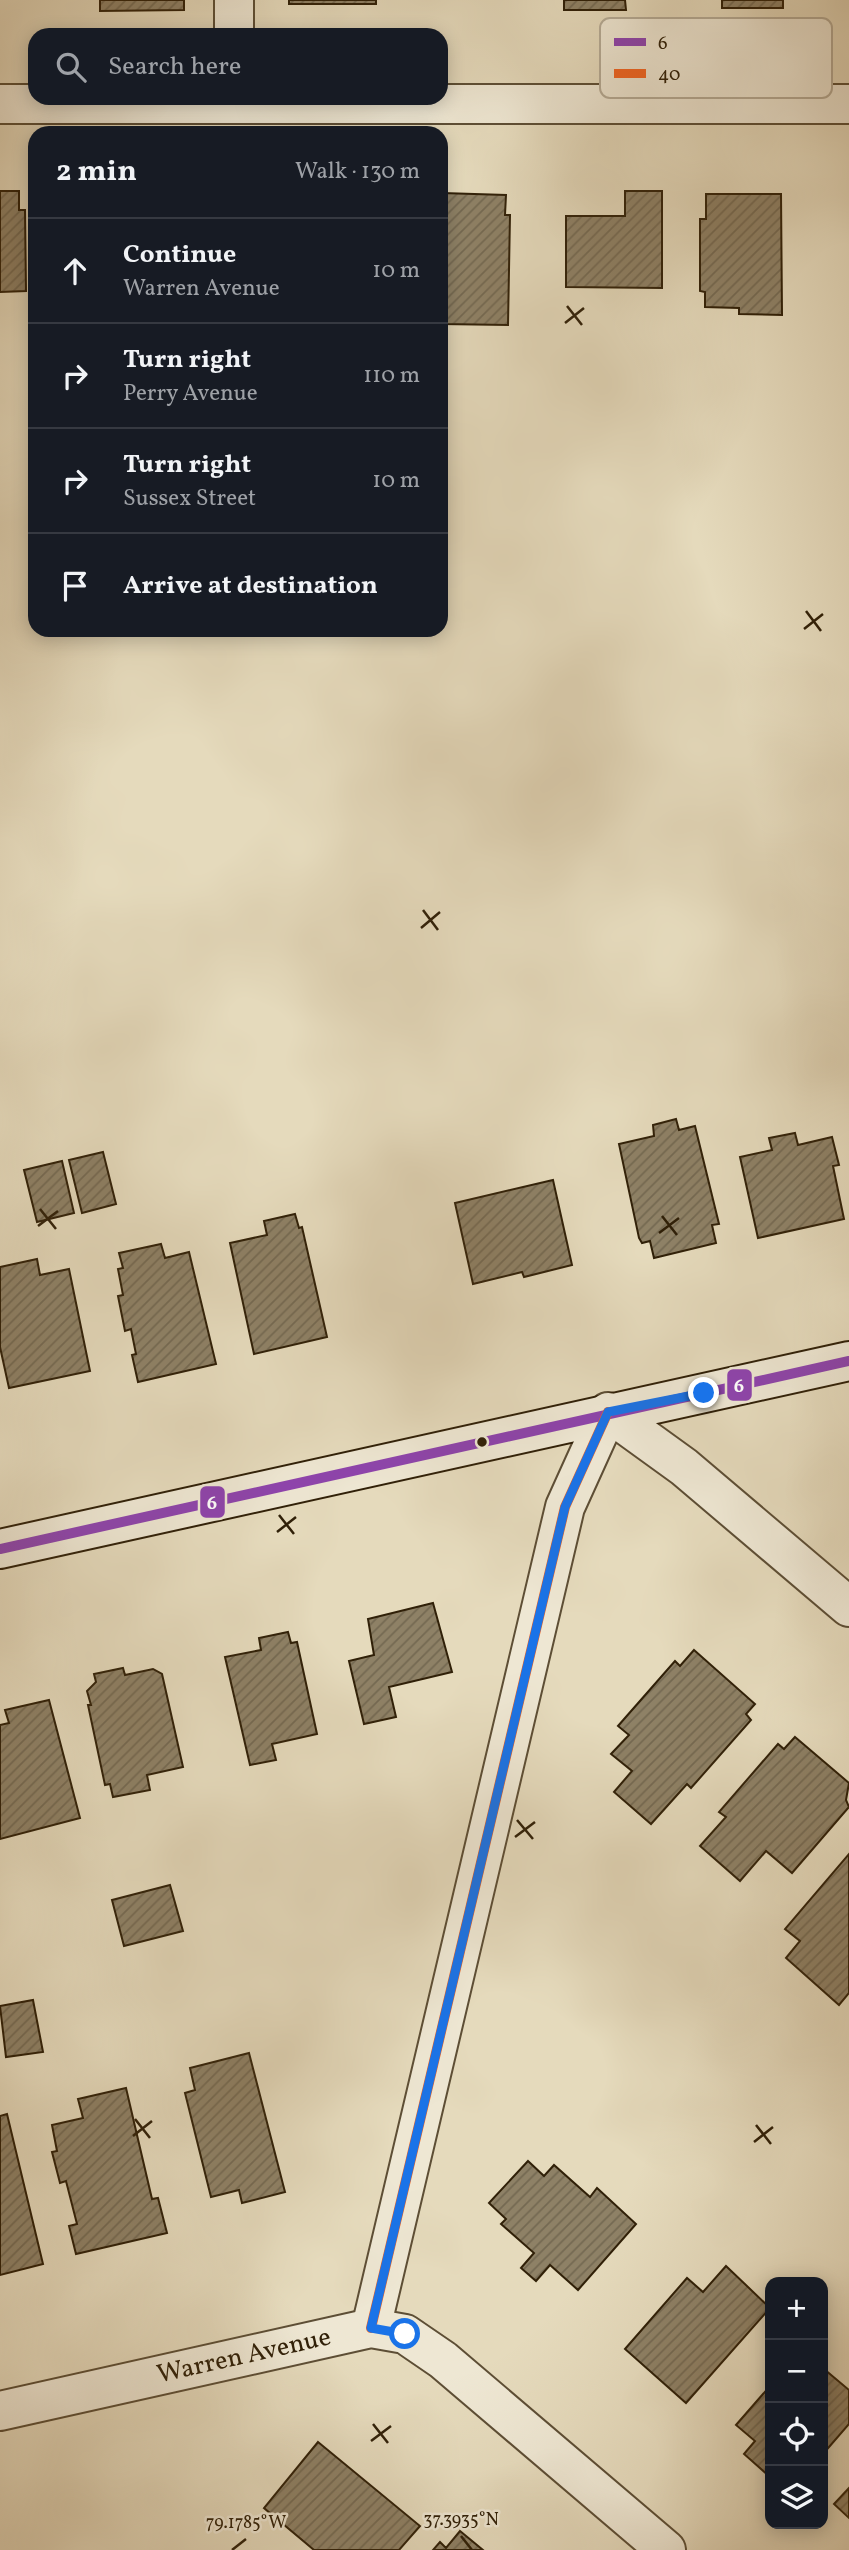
<!DOCTYPE html>
<meta charset="utf-8">
<style>
:root{--surface:#171b24;--page:#242831;--text:#f1f3f6;--muted:#9ea1a6;--line:#363941}
body{margin:0;font-family:Vollkorn,serif;background:var(--page);color:var(--text)}
.controls{position:absolute;right:21px;bottom:21px;display:grid;overflow:hidden;border-radius:14px;box-shadow:0 4px 18px #0003}
.controls button{width:63px;height:63px;display:grid;place-items:center;padding:0;border:0;border-bottom:2px solid var(--line);background:var(--surface);color:var(--text);font:35px sans-serif}
.stop{position:absolute;width:21px;height:21px;margin:-16px;border:5px solid #1a73e8;border-radius:50%;background:#fff}
.stop.end{background:#1a73e8;border-color:#fff;box-shadow:0 2px 7px #0008}
.list{margin:0;padding:0;list-style:none}
h2{display:flex;justify-content:space-between;align-items:center;height:91px;margin:0;padding:0 28px;font-size:30px}
h2 small{font-size:23px;font-weight:400;color:var(--muted)}
.list li{display:grid;grid-template-columns:46px 1fr auto;gap:21px;align-items:center;box-sizing:border-box;height:105px;padding:0 28px;border-top:2px solid var(--line)}
.list b{display:block;font-size:26px;white-space:nowrap}
.list p{margin:0;font-size:23px;white-space:nowrap;color:var(--muted)}
.list em{font-size:23px;font-style:normal;color:var(--muted)}
.icon{flex:none;width:38px;height:38px;fill:none;stroke:currentColor;stroke-width:2;stroke-linecap:round;stroke-linejoin:round}
.map{position:relative;flex:none;width:849px;height:2550px;overflow:hidden}
.search{position:absolute;background:var(--surface);box-shadow:0 4px 18px #0003;left:28px;top:28px;width:420px;height:77px;display:flex;align-items:center;gap:18px;box-sizing:border-box;padding:0 24px;border-radius:21px;color:var(--muted);font-size:26px}
.panel{position:absolute;background:var(--surface);box-shadow:0 4px 18px #0003;left:28px;top:126px;width:420px;height:511px;border-radius:21px}
.map>svg:first-child{display:block}
.building{fill:url(#building-hatch);stroke:#302008;stroke-width:2}
.lines{fill:none;stroke-linecap:round;stroke-linejoin:round}
.street-casing{stroke:#5d4e35;stroke-width:42}
.secondary-casing{stroke:#302008;stroke-width:42}
.street{stroke:#eee7d3;stroke-width:38}
.secondary{stroke:#eee7d3;stroke-width:38}
.bus-1-casing{stroke:#eee7d3;stroke-width:16}
.bus-2-casing{stroke:#eee7d3;stroke-width:16}
.bus-1{stroke:#8e44ad;stroke-width:10}
.bus-2{stroke:#f26522;stroke-width:10}
.route{stroke:#1a73e8;stroke-width:9}
.ticks{fill:none;stroke:#302008;stroke-width:2.5}
.bus-dot{fill:#302008;stroke:#eee7d3;stroke-width:2.5}
.labels{text-anchor:middle;dominant-baseline:central;stroke-width:5;stroke-linejoin:round;paint-order:stroke}
.street-label{font-size:26px;fill:#302008;stroke:#eee7d3}
.key{fill:#eee7d3;stroke:#b5ab96;stroke-width:2}
.key-label{font-size:19px;fill:#302008}
.ticks-label{font-size:18px;text-anchor:middle;fill:#302008;stroke:#eee7d3;stroke-width:5;stroke-linejoin:round;paint-order:stroke}
.line-badge{stroke:#eee7d3;stroke-width:2.5}
.badge-label{font-size:19px;text-anchor:middle;font-weight:bold;fill:#fff}
</style>
<div class="map">
<svg width="849" height="2550" viewBox="0 0 849 2550">
<defs>
<pattern id="building-hatch" width="6" height="6" patternUnits="userSpaceOnUse" patternTransform="scale(1.75)"><rect width="6" height="6" fill="#8e8166"/><path d="M-1 1l2-2M0 6l6-6M5 7l2-2" fill="none" stroke="#746952"/></pattern>
</defs>
<rect width="100%" height="100%" fill="#e5dabc"/>
<filter id="stains"><feTurbulence type="fractalNoise" baseFrequency=".00286" numOctaves="4"/><feColorMatrix values="0 0 0 0 .2 0 0 0 0 .09 0 0 0 0 .02 0 0 0 .5 -.17"/></filter>
<radialGradient id="worn" r=".72"><stop offset=".6" stop-color="#630" stop-opacity="0"/><stop offset="1" stop-color="#630" stop-opacity=".3"/></radialGradient>
<g class="building">
<polygon points="100,0 184,0 184,10 100,11"/>
<rect x="289" y="0" width="87" height="4"/>
<polygon points="564,0 625,0 626,10 564,10"/>
<rect x="722" y="0" width="61" height="8"/>
<polygon points="0,191 19,191 19,210 25,210 26,291 0,292"/>
<polygon points="625,191 662,191 662,288 566,287 566,216 625,216"/>
<polygon points="442,193 506,195 505,215 510,215 508,325 441,324"/>
<polygon points="706,194 781,194 782,315 739,314 739,308 705,307 705,292 700,291 700,219 706,219"/>
<polygon points="676,1119 679,1130 695,1126 719,1224 712,1225 716,1243 654,1258 650,1241 642,1243 639,1238 619,1144 654,1136 653,1125"/>
<polygon points="795,1133 798,1145 832,1137 839,1165 833,1166 844,1219 758,1238 740,1157 772,1150 769,1138"/>
<polygon points="103,1152 116,1204 82,1213 69,1160"/>
<polygon points="62,1161 74,1213 37,1222 24,1170"/>
<polygon points="553,1180 572,1265 524,1277 522,1272 473,1284 455,1203"/>
<polygon points="295,1214 299,1228 302,1227 327,1337 254,1354 230,1243 267,1235 264,1221"/>
<polygon points="161,1244 165,1258 189,1252 216,1364 138,1382 132,1355 136,1354 131,1329 125,1331 118,1296 123,1295 118,1269 123,1268 119,1253"/>
<polygon points="37,1259 40,1275 69,1269 90,1371 9,1388 0,1347 0,1267"/>
<polygon points="433,1603 452,1672 389,1687 396,1717 364,1724 349,1661 374,1655 368,1619"/>
<polygon points="288,1632 291,1643 297,1642 317,1734 272,1744 276,1760 250,1765 225,1657 261,1650 259,1638"/>
<polygon points="694,1650 755,1704 746,1714 751,1720 691,1788 687,1784 651,1824 614,1792 632,1771 611,1754 629,1735 618,1726 675,1661 680,1666"/>
<polygon points="123,1668 125,1675 153,1669 162,1674 183,1767 147,1775 150,1790 113,1797 110,1784 105,1785 88,1705 91,1705 87,1691 96,1682 94,1674"/>
<polygon points="49,1700 80,1818 0,1839 0,1725 9,1723 5,1710"/>
<polygon points="795,1737 849,1783 846,1800 849,1807 792,1873 766,1851 740,1881 700,1846 726,1817 719,1812 778,1744 784,1749"/>
<polygon points="849,1854 849,1993 839,2005 786,1958 800,1941 785,1929"/>
<polygon points="170,1885 183,1931 124,1946 112,1900"/>
<polygon points="33,2000 43,2052 6,2057 0,2006"/>
<polygon points="249,2053 285,2192 242,2203 239,2190 211,2197 185,2093 195,2090 190,2068"/>
<polygon points="126,2088 152,2199 158,2198 167,2233 76,2254 69,2226 77,2224 66,2181 60,2183 52,2152 57,2151 52,2125 83,2118 78,2099"/>
<polygon points="7,2114 43,2264 0,2275 0,2116"/>
<polygon points="528,2161 544,2176 554,2165 590,2197 597,2188 636,2224 578,2290 550,2265 536,2281 521,2268 534,2253 501,2224 506,2219 489,2203"/>
<polygon points="726,2266 770,2308 686,2403 625,2349 687,2278 703,2292"/>
<polygon points="824,2369 849,2390 849,2424 823,2454"/>
<polygon points="770,2386 770,2477 744,2454 755,2441 736,2425"/>
<polygon points="318,2442 420,2526 399,2550 314,2550 264,2508"/>
<polygon points="849,2488 849,2518 834,2504"/>
<polygon points="460,2531 483,2550 433,2550 440,2542 446,2548"/>
</g>
<g class="lines">
<defs>
<g id="street">
<polyline points="234,35 234,0"/>
<polyline points="0,104 849,104"/>
<polyline points="371,2328 565,1507 608,1412 684,1467 849,1607"/>
<path id="s1" d="M 0,2411 L 371,2328 L 405,2334 L 443,2360 L 666,2550"/>
</g>
<polyline id="secondary" points="0,1549 849,1361"/>
</defs>
<use href="#street" class="street-casing"/>
<use href="#secondary" class="secondary-casing"/>
<use href="#street" class="street"/>
<use href="#secondary" class="secondary"/>
<defs>
<polyline id="bus-1" points="0,1549 849,1361"/>
<polyline id="bus-2" points="371,2328 565,1507 608,1412"/>
</defs>
<use href="#bus-1" class="bus-1-casing"/>
<use href="#bus-2" class="bus-2-casing"/>
<use href="#bus-1" class="bus-1"/>
<use href="#bus-2" class="bus-2"/>
</g>
<g class="lines">
<polyline class="route" points="405,2334 371,2328 565,1507 608,1412 704,1393"/>
</g>
<path class="ticks" d="M 567,306 L 582,325M 565,323 L 584,308M 806,611 L 821,631M 804,629 L 823,614M 423,910 L 438,930M 421,928 L 440,912M 40,1209 L 56,1229M 662,1216 L 677,1235M 38,1226 L 58,1211M 659,1233 L 679,1218M 279,1515 L 294,1534M 277,1532 L 296,1517M 517,1820 L 533,1839M 515,1837 L 535,1822M 135,2119 L 150,2138M 756,2125 L 771,2144M 133,2136 L 152,2121M 754,2142 L 773,2127M 373,2424 L 388,2443M 371,2441 L 391,2426M 461,2536 L 472,2550M 232,2550 L 246,2539"/>
<circle class="bus-dot" cx="482" cy="1442" r="6"/>
<g class="labels">
<g class="street-label">
<text stroke="none"><textPath href="#s1" startOffset="250">Warren Avenue</textPath></text>
</g>
</g>
<rect x="600" y="18" width="232" height="80" rx="10" class="key"/>
<rect x="614" y="38" width="32" height="8" fill="#8e44ad"/>
<rect x="614" y="69" width="32" height="9" fill="#f26522"/>
<g class="key-label">
<text x="658" y="49">6</text>
<text x="658" y="80">40</text>
</g>
<g class="ticks-label">
<text x="461" y="2525">37.3935°N</text>
<text x="246" y="2528">79.1785°W</text>
</g>
<g class="line-badge">
<rect x="726" y="1368" width="27" height="34" rx="7" fill="#8e44ad"/>
<rect x="199" y="1485" width="27" height="34" rx="7" fill="#8e44ad"/>
</g>
<g class="badge-label">
<text x="739" y="1392">6</text>
<text x="212" y="1509">6</text>
</g>
<rect width="100%" height="100%" filter="url(#stains)"/>
<rect width="100%" height="100%" fill="url(#worn)"/>
</svg>
<div class="controls">
<button>+</button>
<button>−</button>
<button><svg class="icon" aria-label="locate" viewBox="0 0 24 24"><circle cx="12" cy="12" r="6"/><path d="M12 2v4M12 18v4M2 12h4M18 12h4"/></svg></button>
<button><svg class="icon" aria-label="layers" viewBox="0 0 24 24"><path d="M12 4l9 5-9 5-9-5zM3 14l9 5 9-5"/></svg></button>
</div>
<div class="stop" style="left:405px;top:2334px"></div>
<div class="stop end" style="left:704px;top:1393px"></div>
<div class="search"><svg class="icon" aria-label="search" viewBox="0 0 24 24"><circle cx="10" cy="10" r="6"/><path d="M15 15l6 6"/></svg>Search here</div>
<section class="panel">
<h2>2 min<small>Walk · 130 m</small></h2>
<ul class="list">
<li><svg class="icon" aria-label="ahead" viewBox="0 0 24 24"><path d="M12 20V5M6 11l6-6 6 6"/></svg><div><b>Continue</b><p>Warren Avenue</p></div><em>10 m</em></li>
<li><svg class="icon" aria-label="right" viewBox="0 0 24 24"><path d="M7 20v-9h11M14 6l5 5-5 5"/></svg><div><b>Turn right</b><p>Perry Avenue</p></div><em>110 m</em></li>
<li><svg class="icon" aria-label="right" viewBox="0 0 24 24"><path d="M7 20v-9h11M14 6l5 5-5 5"/></svg><div><b>Turn right</b><p>Sussex Street</p></div><em>10 m</em></li>
<li><svg class="icon" aria-label="arrive" viewBox="0 0 24 24"><path d="M6 21V4h12l-3 4 3 4H6"/></svg><div><b>Arrive at destination</b></div></li>
</ul>
</section>
</div>
